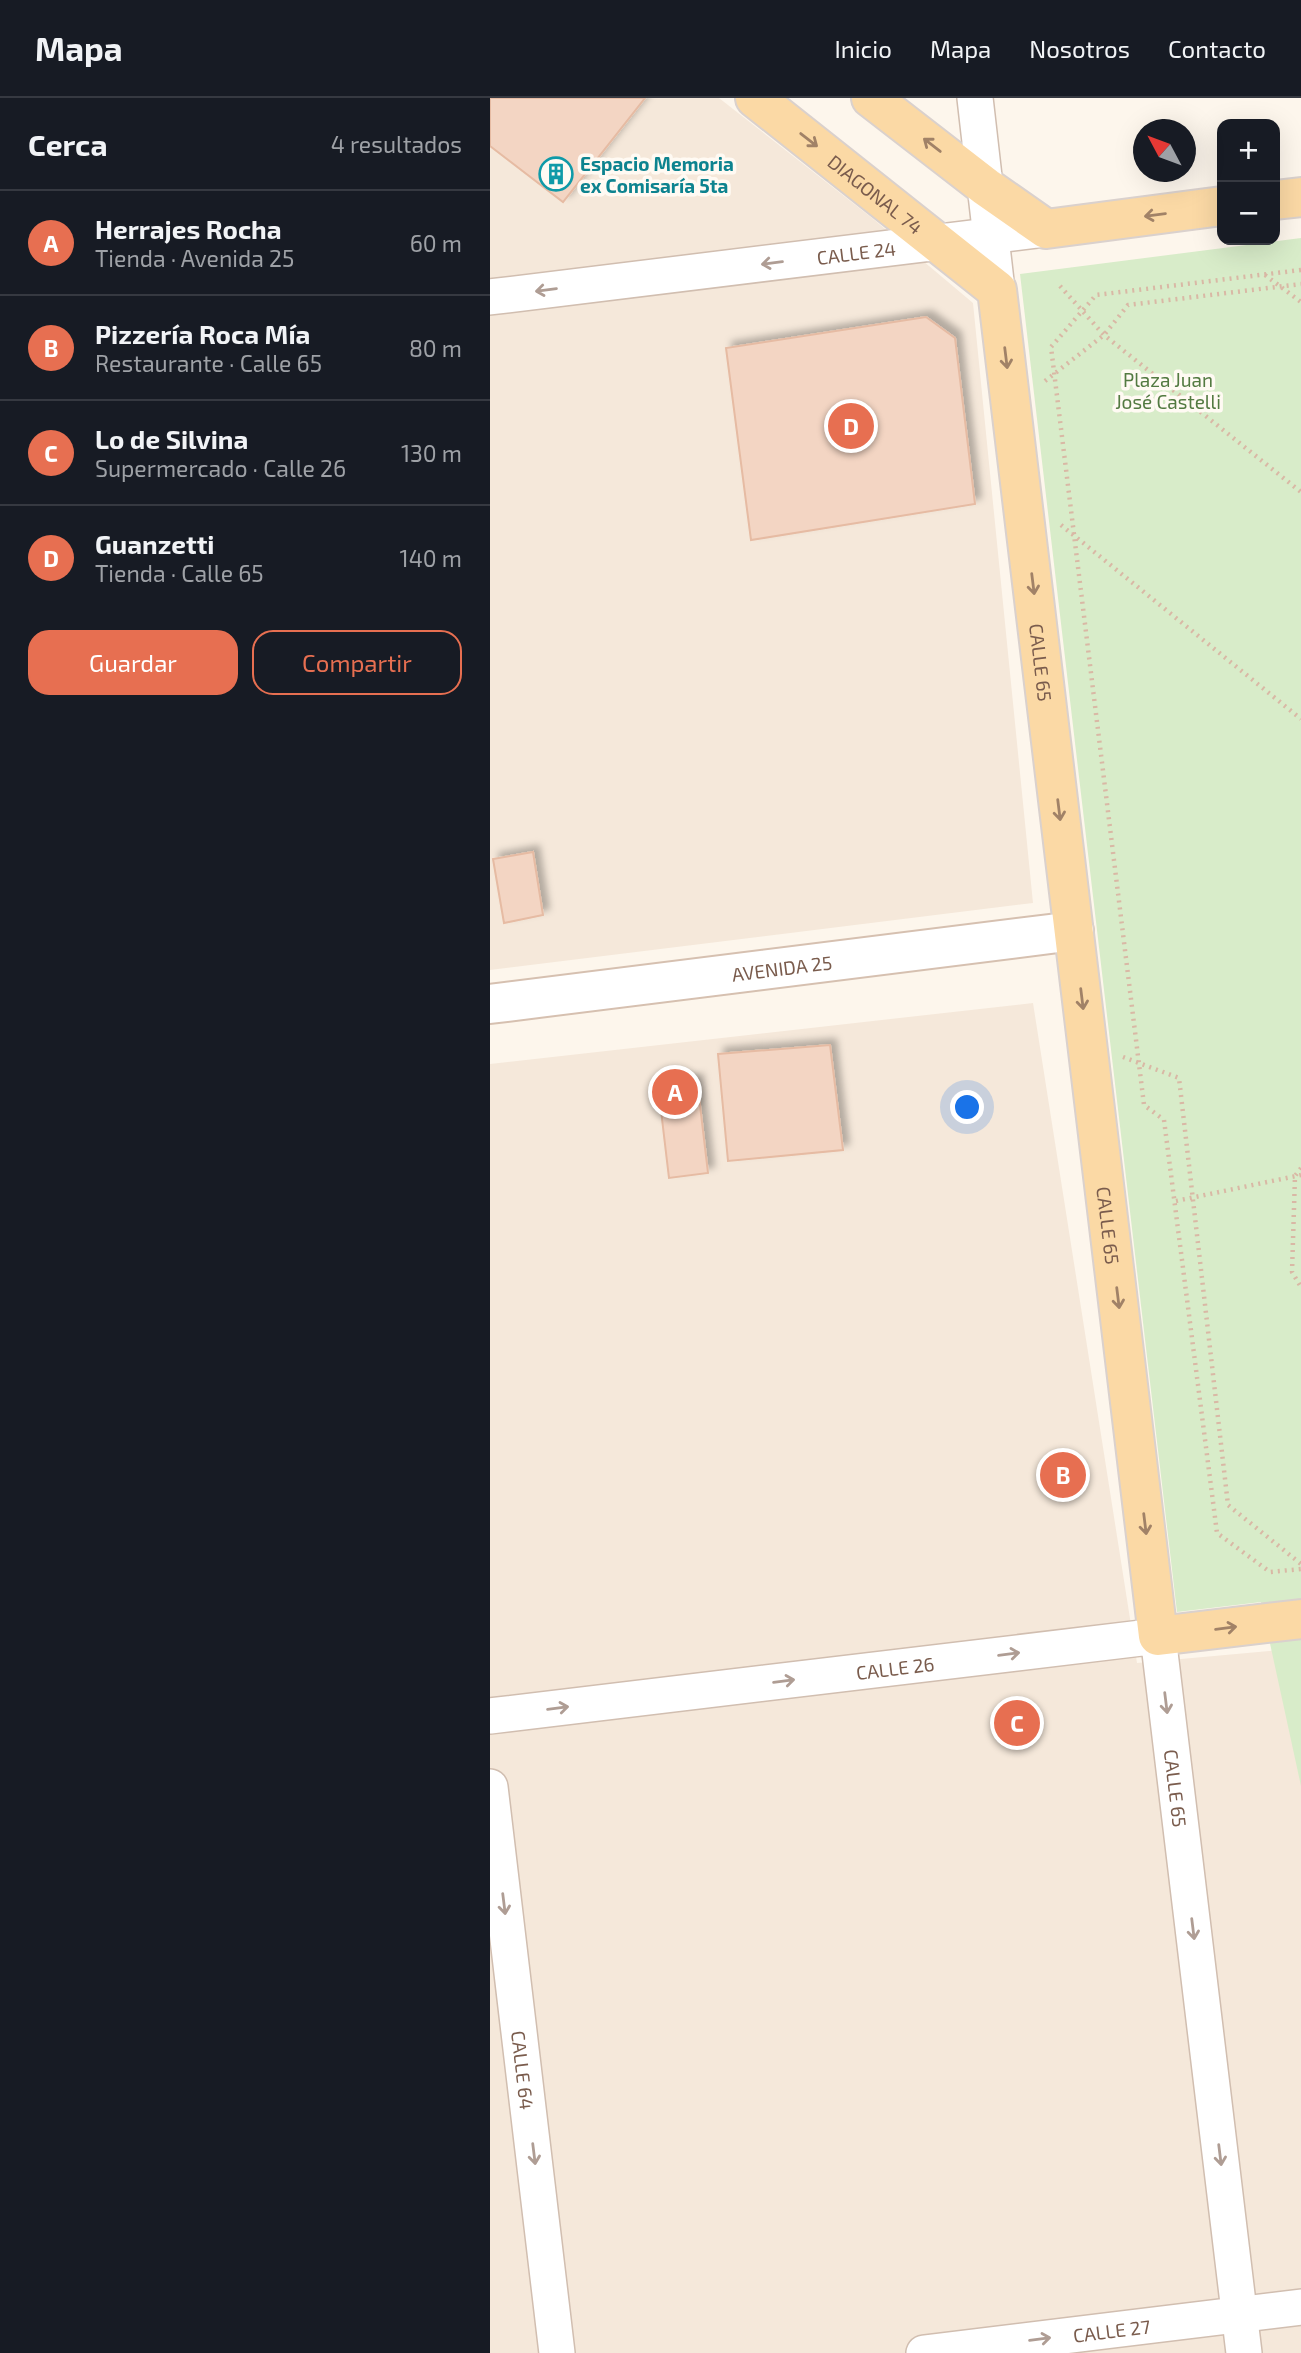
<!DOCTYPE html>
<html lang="es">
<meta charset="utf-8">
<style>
:root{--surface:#171b24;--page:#242831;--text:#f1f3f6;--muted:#9ea1a6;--line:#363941;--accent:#e76f51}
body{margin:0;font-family:"Exo 2",sans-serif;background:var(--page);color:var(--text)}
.controls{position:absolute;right:21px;top:21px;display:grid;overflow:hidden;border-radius:14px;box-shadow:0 7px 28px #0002}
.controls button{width:63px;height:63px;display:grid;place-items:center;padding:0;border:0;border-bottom:2px solid var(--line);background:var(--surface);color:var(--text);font:35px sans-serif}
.compass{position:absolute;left:643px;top:21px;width:63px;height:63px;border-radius:50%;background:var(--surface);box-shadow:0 7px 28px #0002;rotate:311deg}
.you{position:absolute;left:478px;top:1010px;width:24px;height:24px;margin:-18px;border:5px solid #fff;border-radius:50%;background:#1a73e8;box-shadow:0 0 0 10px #1a73e833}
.badge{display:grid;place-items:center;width:46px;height:46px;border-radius:50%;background:var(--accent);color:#fff;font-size:23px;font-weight:700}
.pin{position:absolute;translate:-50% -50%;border:4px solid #fff;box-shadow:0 2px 7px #0006}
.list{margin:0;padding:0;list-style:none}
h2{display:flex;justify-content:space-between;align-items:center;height:91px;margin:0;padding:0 28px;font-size:30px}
h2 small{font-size:23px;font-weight:400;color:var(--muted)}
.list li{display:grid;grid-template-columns:46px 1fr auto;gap:21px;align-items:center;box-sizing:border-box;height:105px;padding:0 28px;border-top:2px solid var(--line)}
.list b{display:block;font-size:26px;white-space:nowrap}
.list p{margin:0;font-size:23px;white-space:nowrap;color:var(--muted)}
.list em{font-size:23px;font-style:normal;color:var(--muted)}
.actions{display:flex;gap:14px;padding:21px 28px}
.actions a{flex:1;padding:16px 0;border:2px solid var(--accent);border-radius:21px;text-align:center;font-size:24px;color:var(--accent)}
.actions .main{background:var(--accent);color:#fff}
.map{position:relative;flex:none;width:811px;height:2255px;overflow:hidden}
header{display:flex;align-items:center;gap:42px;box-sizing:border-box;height:98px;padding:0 35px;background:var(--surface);border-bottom:2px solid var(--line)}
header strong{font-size:33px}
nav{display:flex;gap:38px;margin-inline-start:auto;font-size:24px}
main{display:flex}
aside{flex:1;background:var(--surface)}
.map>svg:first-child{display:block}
.residential{fill:#f5e8da}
.green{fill:#d8ecc9}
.building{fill:#f3d5c3;stroke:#e6bba3;stroke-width:2;filter:url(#shadow)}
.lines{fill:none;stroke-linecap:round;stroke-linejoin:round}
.street-casing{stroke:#d1beb0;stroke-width:38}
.secondary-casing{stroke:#d6c0b0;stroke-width:42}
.primary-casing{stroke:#dad1cd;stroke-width:42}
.path{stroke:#d9b8a5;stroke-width:4.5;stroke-dasharray:2 5;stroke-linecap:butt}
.street{stroke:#fff;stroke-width:35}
.secondary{stroke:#fff;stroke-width:38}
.primary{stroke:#fbd9a5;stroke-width:38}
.oneway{stroke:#a18267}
.oneway2{stroke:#af9d94}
.labels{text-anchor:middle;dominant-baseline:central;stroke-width:7;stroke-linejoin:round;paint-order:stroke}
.culture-label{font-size:19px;font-weight:bold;fill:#0d838f;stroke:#fffaf3;text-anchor:start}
.street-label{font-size:19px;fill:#7a5c4d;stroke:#fffaf3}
.park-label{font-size:19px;fill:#537a41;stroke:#fffaf3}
</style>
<header>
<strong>Mapa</strong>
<nav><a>Inicio</a><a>Mapa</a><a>Nosotros</a><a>Contacto</a></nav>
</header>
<main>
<aside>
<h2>Cerca<small>4 resultados</small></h2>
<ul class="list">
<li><span class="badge">A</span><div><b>Herrajes Rocha</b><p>Tienda · Avenida 25</p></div><em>60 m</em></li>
<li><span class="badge">B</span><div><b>Pizzería Roca Mía</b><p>Restaurante · Calle 65</p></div><em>80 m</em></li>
<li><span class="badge">C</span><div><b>Lo de Silvina</b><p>Supermercado · Calle 26</p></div><em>130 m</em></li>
<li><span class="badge">D</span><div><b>Guanzetti</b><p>Tienda · Calle 65</p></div><em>140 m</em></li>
</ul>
<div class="actions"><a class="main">Guardar</a><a>Compartir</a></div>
</aside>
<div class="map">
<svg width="811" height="2255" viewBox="0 0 811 2255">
<defs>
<filter id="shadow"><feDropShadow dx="6" dy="-6" stdDeviation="3.5" flood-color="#0004"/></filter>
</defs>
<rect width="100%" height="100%" fill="#fdf6ec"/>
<g class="residential">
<polygon points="0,0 229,0 382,120 483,205 543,805 0,872"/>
<polygon points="543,905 647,1565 811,1550 811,2255 0,2255 0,966"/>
</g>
<polygon class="green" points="811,140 811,1688 771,1504 687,1514 530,176"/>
<g class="building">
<polygon points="0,0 155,0 73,104 0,48"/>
<polygon points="436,219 465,240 485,406 261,442 236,250"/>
<polygon points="43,754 53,817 14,825 3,761"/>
<polygon points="340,947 353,1052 238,1063 228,956"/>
<polygon points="207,982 218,1075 179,1080 168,987"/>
</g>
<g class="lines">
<defs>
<g id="street">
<polyline points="485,0 507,192"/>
<path id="s1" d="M 0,199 L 556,131"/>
<path id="s2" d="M 0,1618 L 668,1538 L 754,2255"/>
<path id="s3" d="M 0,1689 L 67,2255"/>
<path id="s4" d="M 434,2255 L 811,2209"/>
</g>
<g id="secondary">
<path id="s5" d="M 0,906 L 584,833"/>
</g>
<g id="primary">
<path id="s6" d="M 265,0 L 507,192 L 668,1538 L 811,1521"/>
<polyline points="381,0 496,89 556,131 732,108"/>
<polyline points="785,102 811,99"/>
</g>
</defs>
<use href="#street" class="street-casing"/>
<use href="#secondary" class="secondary-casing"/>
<use href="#primary" class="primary-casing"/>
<g class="path">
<polyline points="811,172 606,197 561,249 654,1007 674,1022 727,1435 780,1474 811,1471"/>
<polyline points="775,177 811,204"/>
<polyline points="570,188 614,237 811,394"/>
<polyline points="555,283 614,237 638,207 811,186"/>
<polyline points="571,427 811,621"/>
<polyline points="633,959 689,980 738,1407 811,1466"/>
<polyline points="811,1070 805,1078 802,1174 811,1189"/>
<polyline points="686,1103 811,1077"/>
</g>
<use href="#street" class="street"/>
<use href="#secondary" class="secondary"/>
<use href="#primary" class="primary"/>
</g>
<defs><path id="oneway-shaft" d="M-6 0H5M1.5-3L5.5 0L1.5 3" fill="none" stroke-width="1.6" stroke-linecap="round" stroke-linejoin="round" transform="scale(1.75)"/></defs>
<g class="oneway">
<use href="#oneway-shaft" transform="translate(319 42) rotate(38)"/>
<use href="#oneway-shaft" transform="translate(442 47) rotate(-142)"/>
<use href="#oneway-shaft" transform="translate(665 117) rotate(173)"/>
<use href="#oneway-shaft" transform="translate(516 260) rotate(83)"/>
<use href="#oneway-shaft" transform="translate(543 486) rotate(83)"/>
<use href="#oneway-shaft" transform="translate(569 712) rotate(83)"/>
<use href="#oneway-shaft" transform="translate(592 901) rotate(83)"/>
<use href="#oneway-shaft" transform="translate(628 1200) rotate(83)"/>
<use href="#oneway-shaft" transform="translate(655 1426) rotate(83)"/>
<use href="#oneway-shaft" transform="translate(736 1530) rotate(-7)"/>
</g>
<g class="oneway2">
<use href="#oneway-shaft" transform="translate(282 165) rotate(173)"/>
<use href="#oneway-shaft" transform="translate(56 192) rotate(173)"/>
<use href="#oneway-shaft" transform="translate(519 1556) rotate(-7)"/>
<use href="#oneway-shaft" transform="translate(294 1583) rotate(-7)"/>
<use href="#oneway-shaft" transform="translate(676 1605) rotate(83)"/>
<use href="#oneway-shaft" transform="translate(68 1610) rotate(-7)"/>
<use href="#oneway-shaft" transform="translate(14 1806) rotate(83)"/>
<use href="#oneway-shaft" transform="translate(703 1831) rotate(83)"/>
<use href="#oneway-shaft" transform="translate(44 2056) rotate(83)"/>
<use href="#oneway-shaft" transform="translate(730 2057) rotate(83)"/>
<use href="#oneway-shaft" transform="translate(550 2241) rotate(-7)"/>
</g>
<defs>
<symbol id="building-ring" viewBox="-11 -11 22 22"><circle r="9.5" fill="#fffaf3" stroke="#0f9aa8" stroke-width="1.5"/><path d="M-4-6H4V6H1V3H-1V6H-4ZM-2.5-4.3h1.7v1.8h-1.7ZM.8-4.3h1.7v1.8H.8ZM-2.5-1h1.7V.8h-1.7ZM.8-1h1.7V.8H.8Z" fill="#0f9aa8"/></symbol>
</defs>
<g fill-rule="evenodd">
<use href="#building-ring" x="47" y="57" width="38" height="38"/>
</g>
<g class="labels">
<g class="culture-label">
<text x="90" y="65">Espacio Memoria<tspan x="90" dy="22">ex Comisaría 5ta</tspan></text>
</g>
<g class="street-label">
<text stroke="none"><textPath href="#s6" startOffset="154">DIAGONAL 74</textPath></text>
<text stroke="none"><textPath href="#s1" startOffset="369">CALLE 24</textPath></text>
<text stroke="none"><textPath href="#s6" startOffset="684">CALLE 65</textPath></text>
<text stroke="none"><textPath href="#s5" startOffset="294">AVENIDA 25</textPath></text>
<text stroke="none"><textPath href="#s6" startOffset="1251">CALLE 65</textPath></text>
<text stroke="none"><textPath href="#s2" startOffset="408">CALLE 26</textPath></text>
<text stroke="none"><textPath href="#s2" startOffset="826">CALLE 65</textPath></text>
<text stroke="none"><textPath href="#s3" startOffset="285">CALLE 64</textPath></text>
<text stroke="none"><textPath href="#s4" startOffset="189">CALLE 27</textPath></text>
</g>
<g class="park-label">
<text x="678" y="281">Plaza Juan<tspan x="678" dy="22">José Castelli</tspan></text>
</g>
</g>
</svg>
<div class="controls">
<button>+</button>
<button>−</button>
</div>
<svg class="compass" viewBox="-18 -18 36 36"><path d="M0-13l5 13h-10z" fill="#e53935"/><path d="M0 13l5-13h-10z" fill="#9ea1a6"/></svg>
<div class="you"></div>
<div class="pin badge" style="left:185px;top:994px">A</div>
<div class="pin badge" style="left:573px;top:1377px">B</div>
<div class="pin badge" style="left:527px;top:1625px">C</div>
<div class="pin badge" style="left:361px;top:328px">D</div>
</div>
</main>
